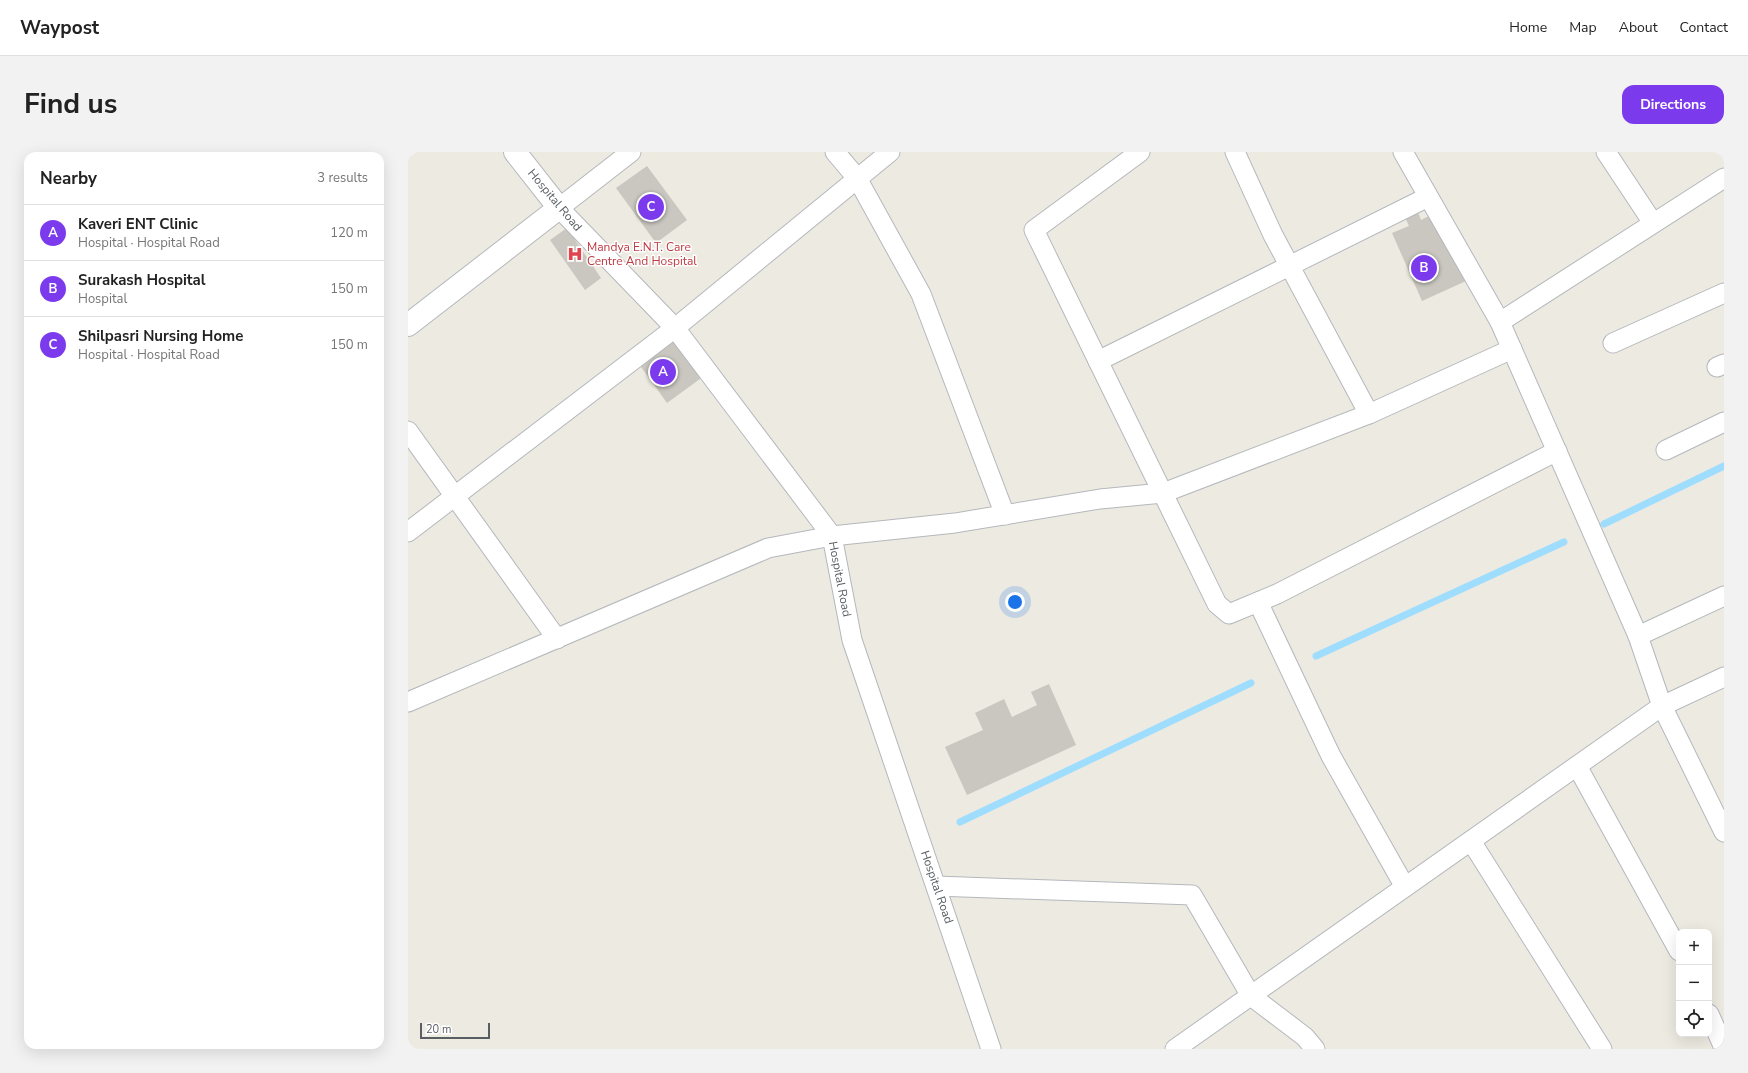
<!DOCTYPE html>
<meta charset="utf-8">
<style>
:root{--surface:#fff;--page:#f2f2f2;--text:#222;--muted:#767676;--line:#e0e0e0;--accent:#7c3aed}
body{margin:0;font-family:"Nunito Sans",sans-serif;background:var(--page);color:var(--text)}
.controls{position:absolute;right:12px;bottom:12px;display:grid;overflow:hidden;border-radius:8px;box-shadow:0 4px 16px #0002}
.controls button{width:36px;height:36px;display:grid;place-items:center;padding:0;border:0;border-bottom:1px solid var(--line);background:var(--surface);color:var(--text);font:20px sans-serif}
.scale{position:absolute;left:12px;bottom:10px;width:70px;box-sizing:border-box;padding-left:4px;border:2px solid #595e63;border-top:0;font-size:11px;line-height:14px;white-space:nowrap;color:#595e63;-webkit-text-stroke:3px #fff;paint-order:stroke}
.you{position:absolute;left:607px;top:450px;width:14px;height:14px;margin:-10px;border:3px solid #fff;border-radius:50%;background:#1a73e8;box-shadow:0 0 0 6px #1a73e833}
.badge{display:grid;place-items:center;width:26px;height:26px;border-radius:50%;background:var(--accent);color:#fff;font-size:13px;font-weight:700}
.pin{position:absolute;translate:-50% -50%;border:2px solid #fff;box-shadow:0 1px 4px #0006}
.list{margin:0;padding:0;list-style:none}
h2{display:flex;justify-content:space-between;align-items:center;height:52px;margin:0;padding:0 16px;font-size:17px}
h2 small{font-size:13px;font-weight:400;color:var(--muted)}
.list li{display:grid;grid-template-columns:26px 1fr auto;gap:12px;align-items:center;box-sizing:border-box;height:56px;padding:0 16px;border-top:1px solid var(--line)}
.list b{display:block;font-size:15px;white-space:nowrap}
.list p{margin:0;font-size:13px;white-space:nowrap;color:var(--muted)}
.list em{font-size:13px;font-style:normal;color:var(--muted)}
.icon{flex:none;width:22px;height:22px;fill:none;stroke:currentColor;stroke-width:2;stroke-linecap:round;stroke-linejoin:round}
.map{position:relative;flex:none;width:1316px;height:897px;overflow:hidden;border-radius:12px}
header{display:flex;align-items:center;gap:24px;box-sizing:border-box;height:56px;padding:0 20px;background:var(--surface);border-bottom:1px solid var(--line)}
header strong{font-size:19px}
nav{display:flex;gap:22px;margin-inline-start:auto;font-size:14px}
.intro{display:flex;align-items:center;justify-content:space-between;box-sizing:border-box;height:96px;padding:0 24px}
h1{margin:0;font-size:28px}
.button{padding:10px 18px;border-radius:12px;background:var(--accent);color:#fff;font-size:14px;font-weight:700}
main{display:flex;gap:24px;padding:0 24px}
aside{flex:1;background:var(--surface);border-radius:12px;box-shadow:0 4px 16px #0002}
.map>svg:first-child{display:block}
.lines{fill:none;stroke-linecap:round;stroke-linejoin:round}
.stream{stroke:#9fddff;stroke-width:7}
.building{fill:#cac6c0}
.minor-casing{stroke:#b4b8bc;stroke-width:21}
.tertiary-casing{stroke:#b4b8bc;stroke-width:24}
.minor{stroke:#fff;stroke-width:19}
.tertiary{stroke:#fff;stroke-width:22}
.labels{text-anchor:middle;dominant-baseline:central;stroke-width:3;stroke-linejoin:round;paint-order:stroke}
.street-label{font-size:12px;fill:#595e63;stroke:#fff}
.health-label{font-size:12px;fill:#be3a42;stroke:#fff;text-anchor:start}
</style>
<header>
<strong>Waypost</strong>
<nav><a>Home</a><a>Map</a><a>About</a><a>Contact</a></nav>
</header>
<div class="intro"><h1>Find us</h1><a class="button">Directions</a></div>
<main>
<aside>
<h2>Nearby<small>3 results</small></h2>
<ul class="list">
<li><span class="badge">A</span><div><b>Kaveri ENT Clinic</b><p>Hospital · Hospital Road</p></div><em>120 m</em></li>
<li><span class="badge">B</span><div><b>Surakash Hospital</b><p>Hospital</p></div><em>150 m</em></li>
<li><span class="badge">C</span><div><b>Shilpasri Nursing Home</b><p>Hospital · Hospital Road</p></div><em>150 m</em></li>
</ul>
</aside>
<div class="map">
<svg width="1316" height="897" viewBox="0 0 1316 897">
<rect width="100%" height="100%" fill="#edeae1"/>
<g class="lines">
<g class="stream">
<polyline points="1196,372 1316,314"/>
<polyline points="908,504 1156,390"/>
<polyline points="552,670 843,531"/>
</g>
</g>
<g class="building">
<polygon points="239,14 279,68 248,91 208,36"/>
<polygon points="1010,60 1013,68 1027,61 1058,129 1014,149 984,81 1001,74 997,65"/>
<polygon points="159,76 193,126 177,138 142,88"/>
<polygon points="268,185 296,224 259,251 231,212"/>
<polygon points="641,532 668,593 559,643 537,595 575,578 567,561 596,547 604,565 629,553 623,540"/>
</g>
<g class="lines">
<defs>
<g id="minor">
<polyline points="223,0 151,56 267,176 424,384 444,488 583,897"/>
<polyline points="427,0 449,26 513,142 597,363"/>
<polyline points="732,0 626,78 809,452 821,462 869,442 1149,299"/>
<polyline points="827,0 865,83 961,262"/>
<polyline points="995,0 1092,170 1230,484 1254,554 1316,680"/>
<polyline points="1198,0 1245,71"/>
<polyline points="1092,170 1316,26"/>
<polyline points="1205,191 1316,141"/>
<polyline points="690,209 1020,45"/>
<polyline points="1309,215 1316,212"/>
<polyline points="0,279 149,487"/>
<polyline points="1258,298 1316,270"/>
<polyline points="0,380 267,176 482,0"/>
<polyline points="850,450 923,604 997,735"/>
<polyline points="1230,484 1316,444"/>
<polyline points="0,550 360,396 424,384 547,371 692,347 755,341 961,262 1104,197"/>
<polyline points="1169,614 1271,799"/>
<polyline points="1063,689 1194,897"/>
<polyline points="528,734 784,743 843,844 897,885 907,897"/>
<polyline points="1301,862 1316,896"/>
<polyline points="767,897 1254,554 1316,525"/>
</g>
<polyline id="tertiary" points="0,173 151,56 107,0"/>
</defs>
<use href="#minor" class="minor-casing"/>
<use href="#tertiary" class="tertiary-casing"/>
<use href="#minor" class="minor"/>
<use href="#tertiary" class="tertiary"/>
</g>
<defs>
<symbol id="hospital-bare" viewBox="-9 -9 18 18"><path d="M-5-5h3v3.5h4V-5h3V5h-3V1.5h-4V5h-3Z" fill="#e0444e" stroke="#fff" stroke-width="2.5" paint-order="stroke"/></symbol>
</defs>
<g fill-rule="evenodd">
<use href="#hospital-bare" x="156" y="91" width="22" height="22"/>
</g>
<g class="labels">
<g class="street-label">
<text transform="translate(147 48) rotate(50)">Hospital Road</text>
<text transform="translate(432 427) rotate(79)">Hospital Road</text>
<text transform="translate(529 735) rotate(71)">Hospital Road</text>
</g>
<g class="health-label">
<text x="179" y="95">Mandya E.N.T. Care<tspan x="179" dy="14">Centre And Hospital</tspan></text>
</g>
</g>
</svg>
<div class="controls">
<button>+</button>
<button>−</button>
<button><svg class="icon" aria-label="locate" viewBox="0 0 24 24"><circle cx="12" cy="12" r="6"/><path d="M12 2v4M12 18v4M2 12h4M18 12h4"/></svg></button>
</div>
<div class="scale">20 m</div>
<div class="you"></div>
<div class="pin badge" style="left:255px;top:220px">A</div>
<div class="pin badge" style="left:1016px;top:116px">B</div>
<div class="pin badge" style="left:243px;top:55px">C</div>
</div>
</main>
